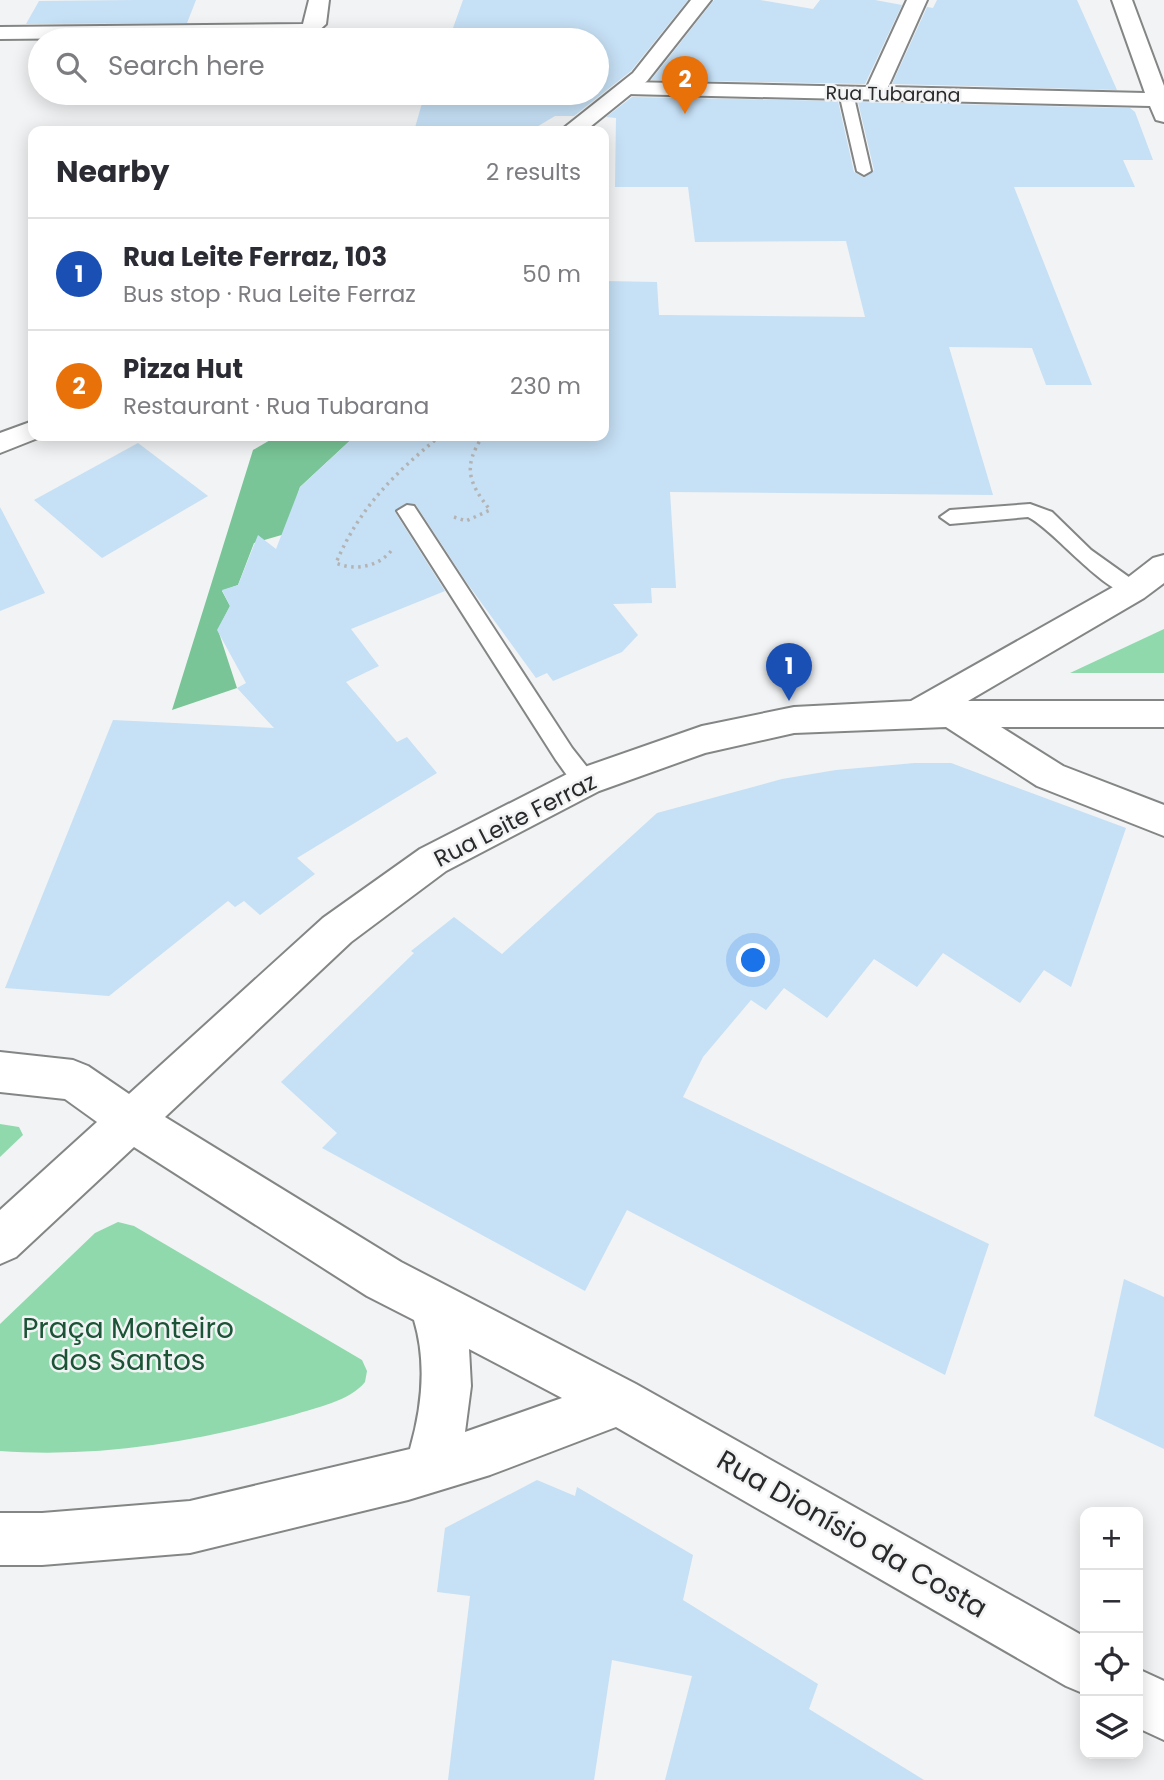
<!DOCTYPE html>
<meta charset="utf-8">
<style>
:root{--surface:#fff;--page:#f2f2f3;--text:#2b2b33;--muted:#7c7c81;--line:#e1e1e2;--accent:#db2777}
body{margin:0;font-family:Poppins,sans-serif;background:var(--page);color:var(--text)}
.controls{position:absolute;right:21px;bottom:21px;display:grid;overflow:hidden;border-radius:14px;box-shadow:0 4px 18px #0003}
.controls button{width:63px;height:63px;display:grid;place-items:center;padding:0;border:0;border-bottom:2px solid var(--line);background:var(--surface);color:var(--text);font:35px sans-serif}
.you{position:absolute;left:754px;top:961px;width:24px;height:24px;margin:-18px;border:5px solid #fff;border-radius:50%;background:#1a73e8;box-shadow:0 0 0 10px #1a73e833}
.badge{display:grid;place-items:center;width:46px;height:46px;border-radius:50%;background:var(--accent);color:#fff;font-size:23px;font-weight:700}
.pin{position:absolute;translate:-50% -58px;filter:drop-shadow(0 2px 4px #0008)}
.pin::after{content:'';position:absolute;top:37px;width:24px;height:21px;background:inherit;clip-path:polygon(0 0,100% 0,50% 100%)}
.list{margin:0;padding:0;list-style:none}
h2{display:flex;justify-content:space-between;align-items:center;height:91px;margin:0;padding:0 28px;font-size:30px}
h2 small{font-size:23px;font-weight:400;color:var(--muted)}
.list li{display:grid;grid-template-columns:46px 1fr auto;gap:21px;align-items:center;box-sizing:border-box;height:112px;padding:0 28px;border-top:2px solid var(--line)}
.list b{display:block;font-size:26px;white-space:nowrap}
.list p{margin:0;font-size:23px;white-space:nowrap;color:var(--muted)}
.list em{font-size:23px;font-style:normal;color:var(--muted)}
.icon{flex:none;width:38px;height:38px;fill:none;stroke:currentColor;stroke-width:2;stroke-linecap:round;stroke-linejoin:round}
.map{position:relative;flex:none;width:1164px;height:1780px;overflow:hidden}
.search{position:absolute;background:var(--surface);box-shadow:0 4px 18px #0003;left:28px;top:28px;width:581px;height:77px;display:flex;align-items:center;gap:18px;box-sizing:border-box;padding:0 24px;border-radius:38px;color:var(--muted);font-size:26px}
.panel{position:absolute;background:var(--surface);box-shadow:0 4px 18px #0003;left:28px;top:126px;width:581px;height:315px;border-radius:14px}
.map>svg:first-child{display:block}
.green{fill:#8fd9ac}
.forest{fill:#79c597}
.building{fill:#c6e0f5}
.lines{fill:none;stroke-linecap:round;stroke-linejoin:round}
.service-casing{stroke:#848686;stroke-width:4}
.minor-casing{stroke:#848686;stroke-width:4}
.tertiary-casing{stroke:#848686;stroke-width:4}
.path{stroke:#b3b3b4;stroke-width:3.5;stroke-dasharray:2.5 4.5;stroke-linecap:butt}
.service{fill:#fff;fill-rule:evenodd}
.minor{fill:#fff;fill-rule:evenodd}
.tertiary{fill:#fff;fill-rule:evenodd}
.labels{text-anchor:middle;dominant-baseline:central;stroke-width:5;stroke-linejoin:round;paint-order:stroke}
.far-street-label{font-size:19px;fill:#2a2a2b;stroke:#f2f3f4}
.street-label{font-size:23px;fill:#2a2a2b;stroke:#f2f3f4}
.near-park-label{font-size:28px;fill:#1a5335;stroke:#f2f3f4}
.near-street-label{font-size:28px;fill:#2a2a2b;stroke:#f2f3f4}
</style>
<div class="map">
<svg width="1164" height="1780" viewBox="0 0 1164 1780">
<rect width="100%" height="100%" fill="#f2f3f4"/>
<g class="green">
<polygon points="1164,629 1164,673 1070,673"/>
<polygon points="0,1124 19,1127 23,1135 0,1157"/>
<path d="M 118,1222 L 134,1226 L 362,1360 L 367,1371 L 365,1382 C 350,1401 315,1408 293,1415 C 197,1442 100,1458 0,1451 L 0,1324 L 95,1233 Z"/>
</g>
<polygon class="forest" points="277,436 355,436 300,487 285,534 254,543 238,585 222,591 230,606 218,630 237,688 172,710 253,450"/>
<g class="building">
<polygon points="135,0 196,0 187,23 26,24 39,1"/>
<polygon points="463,0 688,0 631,71 574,116 555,116 530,131 414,131 425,93 597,93 597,40 440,40 443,28 453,28"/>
<polygon points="714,0 760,0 813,9 820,0 875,0 902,5 865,84 651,80"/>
<polygon points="937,0 1077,0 1117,90 892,84 927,7 933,8"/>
<polygon points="632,97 838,101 854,172 863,177 874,170 858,102 1130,108 1135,112 1153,160 1123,160 1135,187 1014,187 1092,385 1046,385 1032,348 949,347 993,495 670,492 676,588 651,588 652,603 613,604 638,635 622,652 553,681 547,673 536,678 467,583 416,505 406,503 395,512 445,591 351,629 379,666 346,682 397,742 407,737 437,773 297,858 315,874 260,915 244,901 235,907 228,901 109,996 5,988 113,720 274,728 237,688 246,683 217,630 230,606 222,590 238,585 258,535 276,549 300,487 355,436 604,436 604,281 657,282 659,315 865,317 846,241 695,242 688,187 615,187 616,118 606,117"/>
<polygon points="138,443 208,496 102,558 34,500"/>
<polygon points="0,507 45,593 0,611"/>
<polygon points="915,763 951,763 1126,828 1071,987 1044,970 1020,1003 943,953 917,987 874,959 827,1018 784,988 766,1010 751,1000 703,1057 683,1097 989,1244 945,1375 627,1210 585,1291 322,1148 337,1133 281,1082 414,953 411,951 454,917 502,954 657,813 782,779 836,770"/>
<polygon points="1124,1279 1164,1297 1164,1449 1094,1416"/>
<polygon points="537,1480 575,1496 577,1487 693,1555 683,1600 818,1684 809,1709 924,1780 665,1780 692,1676 612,1660 594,1780 448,1780 470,1596 437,1592 445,1528"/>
</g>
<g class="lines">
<defs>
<g id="service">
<polygon points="846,89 853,93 871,171 864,175 857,171 839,93"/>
<path d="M 1030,504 L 1052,512 L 1091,550 L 1140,585 L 1143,590 L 1140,595 C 1112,604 1054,529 1028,517 L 950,524 L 940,517 L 950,510 Z"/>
<path d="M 407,505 L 414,506 L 572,748 L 598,781 L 594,787 C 576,794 566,773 556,760 L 397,511 Z"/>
</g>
<g id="minor">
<polygon points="309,0 329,0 326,24 315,34 308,36 0,39 0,27 303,24"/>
<polygon points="907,0 927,0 888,87 1145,93 1112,0 1132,0 1164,86 1164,122 1156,120 1150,106 627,94 616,88 627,82 867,87"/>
<path d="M 1164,555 L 1164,583 L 1144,598 L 968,701 L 1164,701 L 1164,727 L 1001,727 L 1063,766 L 1164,805 L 1164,836 L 1037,786 L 946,727 L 794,733 L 705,753 L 599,791 L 446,871 L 351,942 L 165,1117 L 401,1262 L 636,1384 L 1085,1637 L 1085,1694 L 1066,1686 L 616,1427 L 490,1475 L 408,1500 L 190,1553 L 42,1565 L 0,1565 L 0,1513 L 42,1513 L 190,1501 L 410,1449 C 422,1407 427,1363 414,1320 L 367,1296 L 134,1147 L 16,1257 L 0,1264 L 0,1210 L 97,1122 L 65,1099 L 0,1092 L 0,1052 L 73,1060 L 88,1066 L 129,1094 L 323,918 L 420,849 L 573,771 L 702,726 L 794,707 L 911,701 L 1122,582 L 1153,558 ZM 469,1349 L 562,1398 L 465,1432 L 471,1386 Z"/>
<polygon points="1138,1669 1164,1681 1164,1740 1138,1728"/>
</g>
<g id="tertiary">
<polygon points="691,0 711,0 647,81 585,131 560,131 633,73"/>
<polygon points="33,421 33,436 43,436 0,453 0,433"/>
</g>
</defs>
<use href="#service" class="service-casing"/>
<use href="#minor" class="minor-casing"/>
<use href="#tertiary" class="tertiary-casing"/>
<g class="path">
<path d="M 454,517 L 466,521 L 490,510 C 469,483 462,467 483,436"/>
<path d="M 391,551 C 378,567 354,571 336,563 C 359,508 395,473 440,436"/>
</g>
<use href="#service" class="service"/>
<use href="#minor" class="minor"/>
<use href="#tertiary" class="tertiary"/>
</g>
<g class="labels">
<g class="far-street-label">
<text transform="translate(893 94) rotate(1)">Rua Tubarana</text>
</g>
<g class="street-label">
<text transform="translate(515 820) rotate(-27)">Rua Leite Ferraz</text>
</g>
<g class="near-park-label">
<text x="128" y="1328">Praça Monteiro<tspan x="128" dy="32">dos Santos</tspan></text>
</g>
<g class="near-street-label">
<text transform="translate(852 1534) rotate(30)">Rua Dionísio da Costa</text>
</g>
</g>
</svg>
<div class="controls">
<button>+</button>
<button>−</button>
<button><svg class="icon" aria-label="locate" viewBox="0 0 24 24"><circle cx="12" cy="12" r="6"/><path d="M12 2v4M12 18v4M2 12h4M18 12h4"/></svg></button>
<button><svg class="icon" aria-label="layers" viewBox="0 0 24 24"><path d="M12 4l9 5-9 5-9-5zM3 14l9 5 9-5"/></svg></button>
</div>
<div class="you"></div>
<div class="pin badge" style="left:789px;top:701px;background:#1a4fb4">1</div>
<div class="pin badge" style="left:685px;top:114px;background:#e8710a">2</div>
<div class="search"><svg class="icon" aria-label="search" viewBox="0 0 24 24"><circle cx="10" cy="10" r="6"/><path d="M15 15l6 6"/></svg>Search here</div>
<section class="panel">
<h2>Nearby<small>2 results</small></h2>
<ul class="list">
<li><span class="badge" style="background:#1a4fb4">1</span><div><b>Rua Leite Ferraz, 103</b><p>Bus stop · Rua Leite Ferraz</p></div><em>50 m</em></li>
<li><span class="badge" style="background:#e8710a">2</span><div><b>Pizza Hut</b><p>Restaurant · Rua Tubarana</p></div><em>230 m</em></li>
</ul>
</section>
</div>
